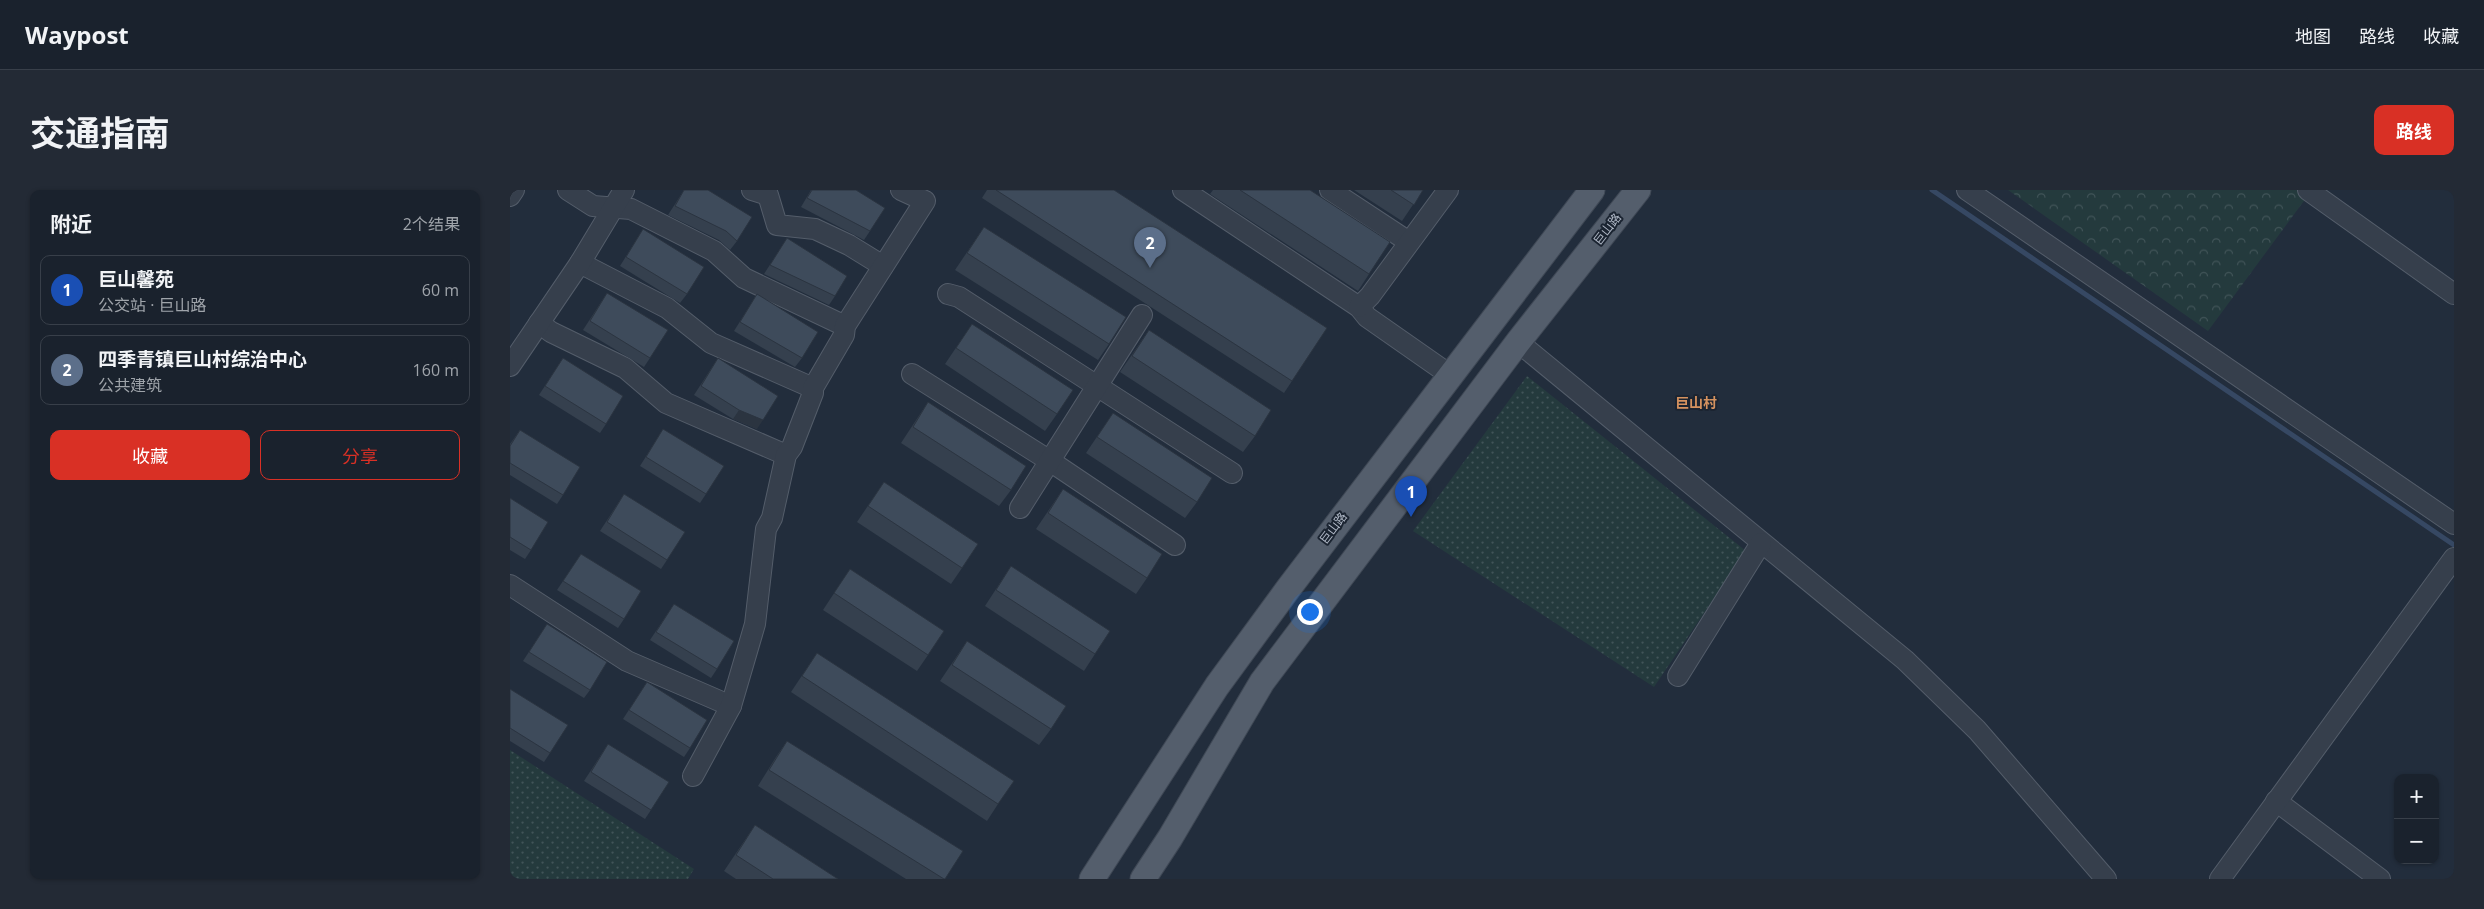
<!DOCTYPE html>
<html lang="zh">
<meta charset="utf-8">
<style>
:root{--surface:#1a222d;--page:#232a35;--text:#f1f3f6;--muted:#9fa4aa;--line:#383f49;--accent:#d93025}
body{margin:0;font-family:"Open Sans","Noto Sans SC",sans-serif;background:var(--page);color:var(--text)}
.controls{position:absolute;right:15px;bottom:15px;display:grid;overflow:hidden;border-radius:10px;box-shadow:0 1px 4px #0004}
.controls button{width:45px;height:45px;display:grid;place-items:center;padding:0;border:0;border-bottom:1px solid var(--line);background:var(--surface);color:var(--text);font:25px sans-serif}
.you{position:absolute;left:799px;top:421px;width:18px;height:18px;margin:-12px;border:4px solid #fff;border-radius:50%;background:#1a73e8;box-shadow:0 0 0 8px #1a73e833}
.badge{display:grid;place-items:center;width:32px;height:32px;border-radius:50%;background:var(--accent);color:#fff;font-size:16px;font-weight:700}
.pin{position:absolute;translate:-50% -41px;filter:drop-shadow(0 1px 2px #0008)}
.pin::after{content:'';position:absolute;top:26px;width:18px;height:15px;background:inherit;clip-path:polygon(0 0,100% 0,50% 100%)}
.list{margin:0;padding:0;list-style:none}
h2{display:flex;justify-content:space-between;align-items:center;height:65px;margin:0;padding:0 20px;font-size:21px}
h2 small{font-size:16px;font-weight:400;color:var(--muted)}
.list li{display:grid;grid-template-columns:32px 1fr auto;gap:15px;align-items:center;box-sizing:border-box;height:70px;margin:0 10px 10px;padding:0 10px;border:1px solid var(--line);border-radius:10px}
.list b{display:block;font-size:19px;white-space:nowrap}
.list p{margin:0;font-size:16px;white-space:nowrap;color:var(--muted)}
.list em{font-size:16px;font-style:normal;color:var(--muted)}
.actions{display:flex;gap:10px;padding:15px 20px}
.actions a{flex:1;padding:11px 0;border:1px solid var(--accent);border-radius:10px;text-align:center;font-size:18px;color:var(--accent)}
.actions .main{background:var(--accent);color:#fff}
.map{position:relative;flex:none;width:1944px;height:689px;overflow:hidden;border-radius:10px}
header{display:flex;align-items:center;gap:30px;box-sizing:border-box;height:70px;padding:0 25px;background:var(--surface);border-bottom:1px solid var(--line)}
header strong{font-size:24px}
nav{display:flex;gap:28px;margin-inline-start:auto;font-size:18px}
.intro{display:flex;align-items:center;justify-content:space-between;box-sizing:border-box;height:120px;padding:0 30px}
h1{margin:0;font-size:35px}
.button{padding:12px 22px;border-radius:10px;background:var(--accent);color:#fff;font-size:18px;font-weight:700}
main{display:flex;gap:30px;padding:0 30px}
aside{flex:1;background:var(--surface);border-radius:10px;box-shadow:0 1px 4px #0004}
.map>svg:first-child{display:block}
.grass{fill:url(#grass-dots)}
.forest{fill:url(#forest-crowns)}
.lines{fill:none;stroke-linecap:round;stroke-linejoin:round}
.stream{stroke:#364863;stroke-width:5}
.minor-casing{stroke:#545d6a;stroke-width:22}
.major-casing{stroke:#3f4855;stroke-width:27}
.minor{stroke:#363f4c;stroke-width:20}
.major{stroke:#545e6c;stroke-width:25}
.wall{fill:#35404e}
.shaded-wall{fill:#2b3440}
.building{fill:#3e4b5b;stroke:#2b3440}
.labels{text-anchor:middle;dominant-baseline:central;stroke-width:4;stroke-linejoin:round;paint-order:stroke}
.street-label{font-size:12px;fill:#b2bac8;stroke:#1b2431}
.neighbourhood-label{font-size:14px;font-weight:bold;fill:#d5925f;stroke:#1b2431}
</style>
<header>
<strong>Waypost</strong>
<nav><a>地图</a><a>路线</a><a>收藏</a></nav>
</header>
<div class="intro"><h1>交通指南</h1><a class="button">路线</a></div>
<main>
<aside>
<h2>附近<small>2个结果</small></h2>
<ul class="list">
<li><span class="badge" style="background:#1a4fb4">1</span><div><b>巨山馨苑</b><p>公交站 · 巨山路</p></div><em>60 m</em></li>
<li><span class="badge" style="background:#5c6f8a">2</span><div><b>四季青镇巨山村综治中心</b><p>公共建筑</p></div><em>160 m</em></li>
</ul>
<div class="actions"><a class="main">收藏</a><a>分享</a></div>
</aside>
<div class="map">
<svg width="1944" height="689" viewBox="0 0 1944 689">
<defs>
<pattern id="grass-dots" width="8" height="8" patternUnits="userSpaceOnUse" patternTransform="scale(1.25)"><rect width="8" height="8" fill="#243a3d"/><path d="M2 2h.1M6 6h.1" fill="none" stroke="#415458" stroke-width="1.8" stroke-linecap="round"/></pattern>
<pattern id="forest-crowns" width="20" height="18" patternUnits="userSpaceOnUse" patternTransform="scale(1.25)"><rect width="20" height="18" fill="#243a3d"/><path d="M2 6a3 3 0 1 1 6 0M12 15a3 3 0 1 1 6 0" fill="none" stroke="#415458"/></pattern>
</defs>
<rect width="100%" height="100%" fill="#222d3c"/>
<g class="grass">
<polygon points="1017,186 1236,361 1144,497 903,341"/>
<polygon points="0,560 184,679 178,689 0,689"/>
</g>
<polygon class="forest" points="1498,0 1802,0 1698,141"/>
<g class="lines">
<polyline class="stream" points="1422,0 1944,355"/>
<defs>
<g id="minor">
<polyline points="58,0 83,16 121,19 204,61 234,88 335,136"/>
<polyline points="242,0 258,5 267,35 305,39 339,55 373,76"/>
<polyline points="673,0 849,117 857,127 940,185"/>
<polyline points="820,0 899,52"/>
<polyline points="1457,0 1944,334"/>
<polyline points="1798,0 1944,104"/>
<polyline points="0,6 4,0"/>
<polyline points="70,73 157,118 201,153 303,198"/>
<polyline points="438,104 449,107 722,283"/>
<polyline points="849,117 860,106 938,0"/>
<polyline points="29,133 41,142 115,178 156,213 276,265"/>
<polyline points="1008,152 1395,470 1467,540 1596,689"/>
<polyline points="0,176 70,73 114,0"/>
<polyline points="402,184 540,271 665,355"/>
<polyline points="510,318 632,125"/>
<polyline points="0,395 117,471 221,516"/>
<polyline points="1168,486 1251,353"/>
<polyline points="183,586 221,516 245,434 256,339 262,328 276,265 282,257 303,203 303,198 334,145 335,136 415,11 391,0"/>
<polyline points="1766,611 1870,689"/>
<polyline points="1710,689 1944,368"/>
</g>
<g id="major">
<polyline points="582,689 707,496 778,399 1082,0"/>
<polyline points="633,689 660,648 752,492 1008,152 1128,0"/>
</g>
</defs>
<use href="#minor" class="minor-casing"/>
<use href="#major" class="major-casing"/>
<use href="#minor" class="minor"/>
<use href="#major" class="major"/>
</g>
<g class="wall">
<polygon points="174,0 198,0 227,51 220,60 209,50 158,25"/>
<polygon points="301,0 346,0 360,41 354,50 291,17"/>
<polygon points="477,0 604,0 782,191 774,203 472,8"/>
<polygon points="703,0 800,0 859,84 848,101 700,4"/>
<polygon points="844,0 913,0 892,31"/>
<polygon points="474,37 599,154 588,170 445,80"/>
<polygon points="133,39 177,104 170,113 110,76"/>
<polygon points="277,48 325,106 319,115 254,84"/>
<polygon points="97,103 140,168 134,177 73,140"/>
<polygon points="247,104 292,168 285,177 224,141"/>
<polygon points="462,134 547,224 535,241 435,174"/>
<polygon points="639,140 745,246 733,262 610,182"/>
<polygon points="53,168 96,234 90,243 29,205"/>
<polygon points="208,168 247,239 223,229 184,205"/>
<polygon points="418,212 501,300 489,316 391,253"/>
<polygon points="603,223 687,312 675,328 576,263"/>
<polygon points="153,239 196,304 190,313 130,276"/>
<polygon points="10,240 53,305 47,314 0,285 0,254"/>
<polygon points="374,292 452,378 441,394 347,332"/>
<polygon points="553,299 637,388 626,404 526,339"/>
<polygon points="114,304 157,370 151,379 90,341"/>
<polygon points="0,308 21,360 15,369 0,360"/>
<polygon points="71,364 114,429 108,438 47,400"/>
<polygon points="501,376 585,464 574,481 475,416"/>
<polygon points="340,379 418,465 407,481 313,420"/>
<polygon points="164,414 207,479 201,488 140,450"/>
<polygon points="37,434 80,500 74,508 13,471"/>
<polygon points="457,451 541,539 529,555 430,491"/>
<polygon points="307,463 488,614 477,631 281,502"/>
<polygon points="137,492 180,558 174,567 113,529"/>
<polygon points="0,499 40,563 34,572 0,551"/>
<polygon points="277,551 435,689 396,689 248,596 266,567"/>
<polygon points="98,554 141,620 135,629 74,591"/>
<polygon points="245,635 328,689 226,689 214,681"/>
</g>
<polygon class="shaded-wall" points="229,220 253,230 247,239 223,229"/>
<g class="building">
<polygon points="174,0 198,0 242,27 227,51 216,41 165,16"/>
<polygon points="302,0 346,0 375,18 360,41 297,8"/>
<polygon points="486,0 604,0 817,138 782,191"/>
<polygon points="730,0 800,0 880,52 859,84"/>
<polygon points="881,0 913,0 904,15"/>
<polygon points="474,37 616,127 599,154 457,63"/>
<polygon points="133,39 194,77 177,104 116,67"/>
<polygon points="277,48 337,86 325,106 260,75"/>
<polygon points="97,103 158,140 140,168 80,131"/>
<polygon points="247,104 308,142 292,168 230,132"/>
<polygon points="462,134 563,200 547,224 446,158"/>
<polygon points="639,140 761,220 745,246 622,166"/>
<polygon points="53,168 113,206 96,234 35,196"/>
<polygon points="208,168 268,206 253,230 229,220 191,196"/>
<polygon points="418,212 516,276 501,300 403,237"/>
<polygon points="603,223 702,288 687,312 587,247"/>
<polygon points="153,239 214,276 196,304 136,267"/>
<polygon points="10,240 70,277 53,305 0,273 0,256"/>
<polygon points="374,292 468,354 452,378 358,316"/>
<polygon points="553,299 652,364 637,388 538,323"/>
<polygon points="114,304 175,342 157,370 97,332"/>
<polygon points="0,308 38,332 21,360 0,347"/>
<polygon points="71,364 131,401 114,429 53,391"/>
<polygon points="501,376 600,441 585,464 486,400"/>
<polygon points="340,379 434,441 418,465 324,403"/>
<polygon points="164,414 224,451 207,479 146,442"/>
<polygon points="37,434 97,472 80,500 19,462"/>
<polygon points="457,451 556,516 541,539 442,475"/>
<polygon points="307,463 504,591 488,614 292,486"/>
<polygon points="137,492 197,530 180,558 119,520"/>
<polygon points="0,499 58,535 40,563 0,538"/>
<polygon points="277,551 453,661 435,689 434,689 259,580"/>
<polygon points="98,554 159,592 141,620 81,582"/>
<polygon points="245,635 328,689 263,689 226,665"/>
</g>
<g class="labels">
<g class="street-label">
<text transform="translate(1097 39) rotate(-52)">巨山路</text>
<text transform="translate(823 338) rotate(-53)">巨山路</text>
</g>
<g class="neighbourhood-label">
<text x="1186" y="212">巨山村</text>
</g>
</g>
</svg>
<div class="controls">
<button>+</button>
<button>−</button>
</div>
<div class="you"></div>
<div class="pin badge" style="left:901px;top:327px;background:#1a4fb4">1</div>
<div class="pin badge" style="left:640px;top:78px;background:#5c6f8a">2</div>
</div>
</main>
